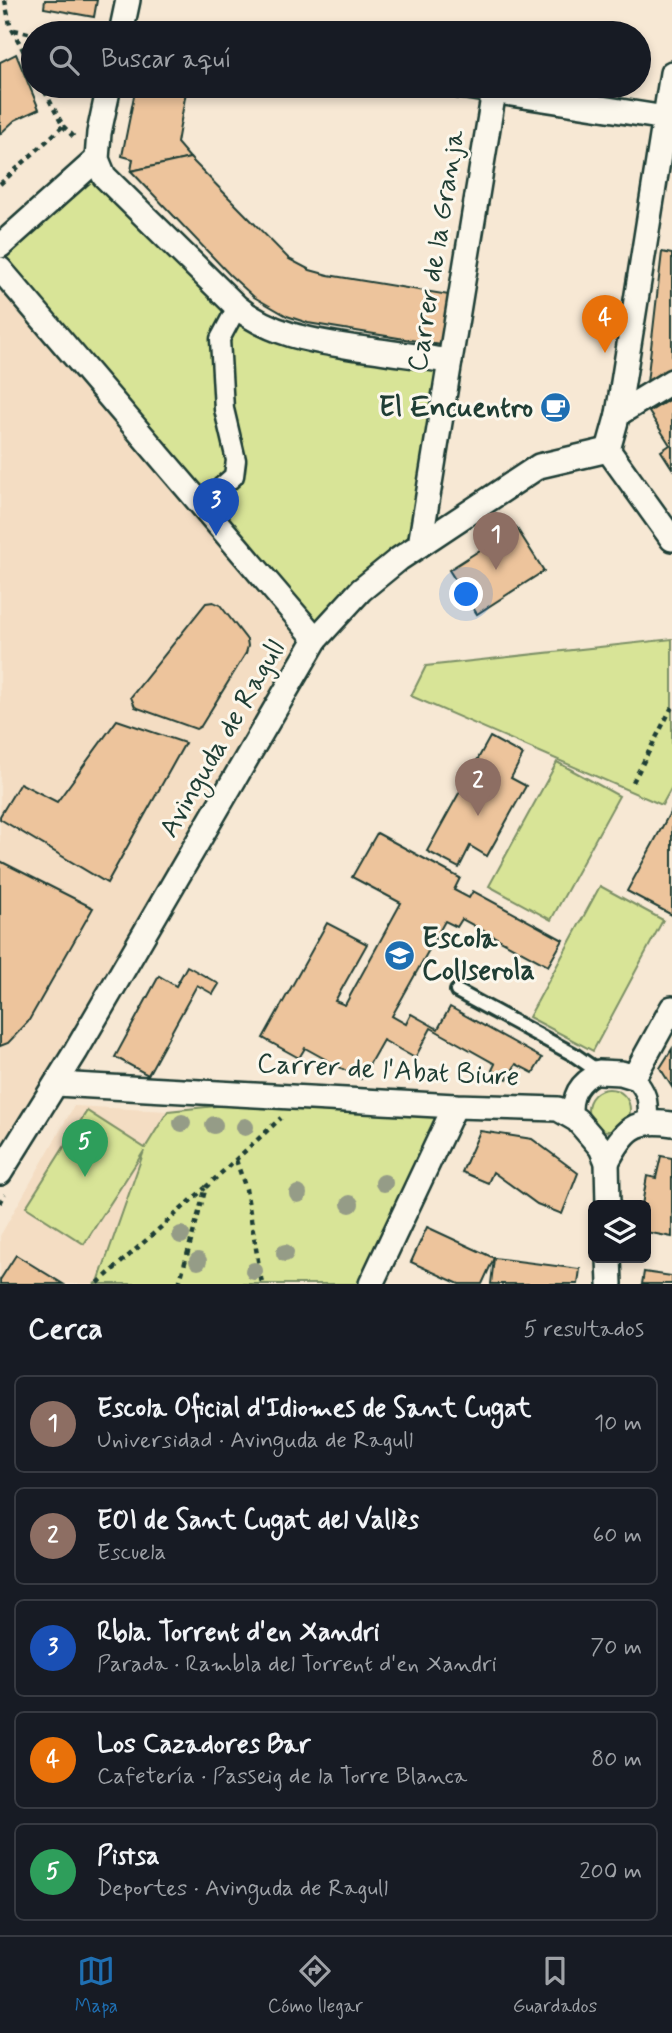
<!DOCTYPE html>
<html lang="es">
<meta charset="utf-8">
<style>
:root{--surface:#171b24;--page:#242831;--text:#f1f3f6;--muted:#9ea1a6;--line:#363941;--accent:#1f6fb2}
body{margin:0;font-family:Mynerve,sans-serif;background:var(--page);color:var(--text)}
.controls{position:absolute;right:21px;bottom:21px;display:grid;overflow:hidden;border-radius:10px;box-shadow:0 4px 10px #0003}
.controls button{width:63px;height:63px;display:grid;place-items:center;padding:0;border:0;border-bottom:2px solid var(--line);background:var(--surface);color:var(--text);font:35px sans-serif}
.you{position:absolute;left:467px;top:595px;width:24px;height:24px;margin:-18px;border:5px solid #fff;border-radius:50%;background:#1a73e8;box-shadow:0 0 0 10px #1a73e833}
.badge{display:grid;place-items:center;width:46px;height:46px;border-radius:50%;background:var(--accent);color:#fff;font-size:23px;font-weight:700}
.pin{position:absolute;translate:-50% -58px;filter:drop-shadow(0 2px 4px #0008)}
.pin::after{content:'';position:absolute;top:37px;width:24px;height:21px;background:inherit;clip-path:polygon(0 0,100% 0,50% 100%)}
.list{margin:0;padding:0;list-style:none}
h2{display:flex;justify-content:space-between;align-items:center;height:91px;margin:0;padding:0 28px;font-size:30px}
h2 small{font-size:23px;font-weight:400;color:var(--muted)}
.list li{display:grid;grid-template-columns:46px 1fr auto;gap:21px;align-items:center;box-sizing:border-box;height:98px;margin:0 14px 14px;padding:0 14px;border:2px solid var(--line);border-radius:10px}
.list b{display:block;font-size:26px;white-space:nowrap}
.list p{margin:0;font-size:23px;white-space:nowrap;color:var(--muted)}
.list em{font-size:23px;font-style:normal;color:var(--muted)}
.icon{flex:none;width:38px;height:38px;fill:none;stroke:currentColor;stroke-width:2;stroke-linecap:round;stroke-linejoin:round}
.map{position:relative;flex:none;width:672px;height:1284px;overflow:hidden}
.search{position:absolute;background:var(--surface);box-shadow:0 4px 10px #0003;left:21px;right:21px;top:21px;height:77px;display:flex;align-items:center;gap:18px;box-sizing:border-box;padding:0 24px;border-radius:38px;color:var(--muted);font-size:26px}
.sheet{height:651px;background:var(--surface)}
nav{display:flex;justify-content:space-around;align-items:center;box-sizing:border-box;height:98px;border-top:2px solid var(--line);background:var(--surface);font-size:19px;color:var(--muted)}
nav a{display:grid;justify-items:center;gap:4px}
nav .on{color:var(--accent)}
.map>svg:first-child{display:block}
.built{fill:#f4ddc3}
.green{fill:#d8e497;stroke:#7c9066;stroke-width:2}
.building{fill:#edc49c;stroke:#1f3d34;stroke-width:2}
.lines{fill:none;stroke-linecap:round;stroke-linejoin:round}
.service-casing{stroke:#1f3d34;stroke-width:18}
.pedestrian-casing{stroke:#1f3d34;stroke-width:23}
.minor-casing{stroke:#1f3d34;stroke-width:28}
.path{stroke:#1f3d34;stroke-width:4.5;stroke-dasharray:5 5;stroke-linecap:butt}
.service{stroke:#fbf7ec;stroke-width:12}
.pedestrian{stroke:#fbf7ec;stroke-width:18}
.minor{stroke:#fbf7ec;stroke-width:23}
.tree{fill:#959c87}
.labels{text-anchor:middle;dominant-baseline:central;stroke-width:6;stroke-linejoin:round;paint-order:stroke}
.street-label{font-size:28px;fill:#1f3d34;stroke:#fbf7ec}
.poi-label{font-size:28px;font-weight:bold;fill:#1f3d34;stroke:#fbf7ec;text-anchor:end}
</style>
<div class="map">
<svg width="672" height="1284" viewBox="0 0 672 1284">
<rect width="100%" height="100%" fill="#f7e8d4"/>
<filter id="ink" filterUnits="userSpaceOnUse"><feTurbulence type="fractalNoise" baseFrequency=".0143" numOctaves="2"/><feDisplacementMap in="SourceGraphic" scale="14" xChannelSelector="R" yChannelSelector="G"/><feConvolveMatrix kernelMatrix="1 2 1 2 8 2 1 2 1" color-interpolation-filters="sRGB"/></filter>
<g filter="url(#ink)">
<g class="built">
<polygon points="0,269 316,639 0,1181"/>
<polygon points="74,1106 168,1111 148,1141 98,1284 0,1284 0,1236"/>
</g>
<g class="green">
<polygon points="97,159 254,320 450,361 420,545 316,639 0,269 0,247"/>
<polygon points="672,639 672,787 662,805 411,696 426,666"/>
<polygon points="557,762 619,796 551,920 489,886"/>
<polygon points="600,886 663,920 593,1051 529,1017"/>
<circle cx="609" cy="1110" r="21"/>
<polygon points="303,1097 455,1106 372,1284 94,1284 98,1282 144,1151 84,1244 26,1207 87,1111 145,1148 168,1111"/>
</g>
<g class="building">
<polygon points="45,0 97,0 94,17 44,8"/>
<polygon points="16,54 39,109 15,120 0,134 0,62"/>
<polygon points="136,86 187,86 177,143 190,158 131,171 133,159 122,156"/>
<polygon points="190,158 289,259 310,270 328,275 449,295 441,345 308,323 287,316 254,297 230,275 131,171"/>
<polygon points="662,252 672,254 672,367 647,383"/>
<polygon points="672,398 672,468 661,451 670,445 649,412"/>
<polygon points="516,527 544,571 477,614 449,570"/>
<polygon points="213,602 220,605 247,640 248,646 246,653 201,726 196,729 135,707 131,697 206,603"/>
<polygon points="117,720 185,743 107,883 0,819 0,816 20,783 57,802"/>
<polygon points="490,737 523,755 511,778 526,786 487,856 470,846 459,868 427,851"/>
<polygon points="672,809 672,915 627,891"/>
<polygon points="377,833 460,878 454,890 469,898 473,891 563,940 548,966 462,919 457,927 445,921 392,1016 406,1024 411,1014 438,1029 450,1007 542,1058 533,1073 516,1064 507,1079 492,1070 495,1064 431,1028 415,1058 383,1040 361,1079 305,1048 299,1058 263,1038 327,923 367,944 335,1001 345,1005 401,903 352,877"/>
<polygon points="0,861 93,908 28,1022 8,1043 0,1046"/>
<polygon points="187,966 219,984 213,994 197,985 148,1075 115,1057 159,976 176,986"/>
<polygon points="672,1049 672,1087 660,1068"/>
<polygon points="480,1131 532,1139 578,1173 562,1214 537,1204 493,1172 488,1183 462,1172"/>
<polygon points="661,1156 672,1158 672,1237 646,1232 646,1205 642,1205 647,1176 656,1178"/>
<polygon points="427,1227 494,1258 482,1284 459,1284 411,1262"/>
<polygon points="16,1255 63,1284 0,1284 0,1280"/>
<polygon points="494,1258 580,1269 578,1284 491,1284"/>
<polygon points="644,1272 672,1276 672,1284 642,1284"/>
</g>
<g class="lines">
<defs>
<polyline id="service" points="457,991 573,1054 599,1072"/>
<g id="pedestrian">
<polyline points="201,505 234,476 236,460 224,409 220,339 237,307"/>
<path d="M 634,1077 C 649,1094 648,1101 648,1122"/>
<path d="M 573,1118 C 570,1096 579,1081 599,1072"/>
</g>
<g id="minor">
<polyline points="121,33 128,0"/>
<path d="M 109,86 L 99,133 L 97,159 L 104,176 L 237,307 C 273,336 314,341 358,348 C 389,352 419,357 450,361"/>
<polyline points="460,86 672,119"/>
<polyline points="0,246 97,159"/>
<polyline points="0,269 316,639"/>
<polyline points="618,414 672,381"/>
<polyline points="608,450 618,414 672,73"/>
<polyline points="608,450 672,539"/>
<polyline points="420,545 494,91"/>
<polyline points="599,1072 621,1073 634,1077 672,1008"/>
<polyline points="56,1084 455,1106 558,1109 577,1120 601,1148 607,1162 608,1205"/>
<path d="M 607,1162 C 624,1130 634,1118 672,1124"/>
<polyline points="0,1173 76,1051 316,639 361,590 399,559 539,466 608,450"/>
<polyline points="609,1258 610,1284"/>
<polyline points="371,1284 455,1106"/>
</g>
</defs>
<use href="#service" class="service-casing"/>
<use href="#pedestrian" class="pedestrian-casing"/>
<use href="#minor" class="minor-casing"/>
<g class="path">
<polyline points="5,0 10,25 33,69"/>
<polyline points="14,30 33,34"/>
<polyline points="63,126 77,140"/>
<polyline points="0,184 63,126 42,86"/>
<polyline points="633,782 672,707"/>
<polyline points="236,1160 246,1189 262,1284"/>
<polyline points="0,1203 5,1194"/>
<polyline points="98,1283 205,1188"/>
<polyline points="179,1284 206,1187 281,1118"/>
</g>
<use href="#service" class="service"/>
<use href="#pedestrian" class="pedestrian"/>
<use href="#minor" class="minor"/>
</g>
<g class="tree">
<circle cx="182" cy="1123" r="9"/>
<circle cx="214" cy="1125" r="9"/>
<circle cx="245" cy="1127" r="9"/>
<circle cx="384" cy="1183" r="9"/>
<circle cx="298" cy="1194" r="9"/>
<circle cx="350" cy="1204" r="9"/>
<circle cx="181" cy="1235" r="9"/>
<circle cx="285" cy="1253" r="9"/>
<circle cx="198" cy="1261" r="9"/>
<circle cx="254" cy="1271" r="9"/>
</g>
</g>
<defs>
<symbol id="cafe-disc" viewBox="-11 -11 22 22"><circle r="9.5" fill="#1f6fb2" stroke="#fbf7ec"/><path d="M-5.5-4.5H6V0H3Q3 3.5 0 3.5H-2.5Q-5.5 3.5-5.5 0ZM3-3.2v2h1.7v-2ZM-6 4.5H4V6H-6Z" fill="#fff"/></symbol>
<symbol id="school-disc" viewBox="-11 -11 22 22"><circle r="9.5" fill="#1f6fb2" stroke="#fbf7ec"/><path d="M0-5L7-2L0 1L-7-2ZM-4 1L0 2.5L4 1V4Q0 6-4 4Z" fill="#fff"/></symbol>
</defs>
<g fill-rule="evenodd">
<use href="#cafe-disc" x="538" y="390" width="35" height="35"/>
<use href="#school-disc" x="382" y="938" width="35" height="35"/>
</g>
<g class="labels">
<g class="street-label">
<text transform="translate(437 251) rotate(-81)">Carrer de la Granja</text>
<text transform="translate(223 739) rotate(-60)">Avinguda de Ragull</text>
<text transform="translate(388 1071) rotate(3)">Carrer de l'Abat Biure</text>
</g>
<g class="poi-label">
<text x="533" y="408">El Encuentro</text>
<text x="422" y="939" text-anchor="start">Escola<tspan x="422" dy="32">Collserola</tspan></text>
</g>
</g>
</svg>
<div class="controls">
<button><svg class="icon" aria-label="layers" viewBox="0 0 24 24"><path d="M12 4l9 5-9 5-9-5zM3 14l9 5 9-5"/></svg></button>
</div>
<div class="you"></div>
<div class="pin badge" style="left:496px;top:570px;background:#8d6e63">1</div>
<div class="pin badge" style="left:478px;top:816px;background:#8d6e63">2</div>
<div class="pin badge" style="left:216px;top:536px;background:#1a4fb4">3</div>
<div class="pin badge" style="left:605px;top:353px;background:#e8710a">4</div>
<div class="pin badge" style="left:85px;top:1177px;background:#2e9e5b">5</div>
<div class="search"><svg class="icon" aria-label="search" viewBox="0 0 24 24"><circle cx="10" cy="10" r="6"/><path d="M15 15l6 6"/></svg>Buscar aquí</div>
</div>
<section class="sheet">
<h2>Cerca<small>5 resultados</small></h2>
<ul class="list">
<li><span class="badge" style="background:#8d6e63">1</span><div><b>Escola Oficial d'Idiomes de Sant Cugat</b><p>Universidad · Avinguda de Ragull</p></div><em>10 m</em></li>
<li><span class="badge" style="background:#8d6e63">2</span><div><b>EOI de Sant Cugat del Vallès</b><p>Escuela</p></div><em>60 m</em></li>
<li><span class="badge" style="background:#1a4fb4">3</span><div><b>Rbla. Torrent d'en Xandri</b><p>Parada · Rambla del Torrent d'en Xandri</p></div><em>70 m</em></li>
<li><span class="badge" style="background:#e8710a">4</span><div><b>Los Cazadores Bar</b><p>Cafetería · Passeig de la Torre Blanca</p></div><em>80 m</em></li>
<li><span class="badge" style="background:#2e9e5b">5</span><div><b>Pistsa</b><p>Deportes · Avinguda de Ragull</p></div><em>200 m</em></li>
</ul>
</section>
<nav>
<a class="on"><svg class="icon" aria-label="map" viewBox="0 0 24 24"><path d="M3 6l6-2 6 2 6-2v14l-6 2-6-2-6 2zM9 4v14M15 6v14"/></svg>Mapa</a>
<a><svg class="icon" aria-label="directions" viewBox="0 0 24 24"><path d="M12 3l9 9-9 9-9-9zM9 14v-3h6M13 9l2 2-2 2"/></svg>Cómo llegar</a>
<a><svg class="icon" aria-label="saved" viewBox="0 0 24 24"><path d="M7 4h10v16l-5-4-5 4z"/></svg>Guardados</a>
</nav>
